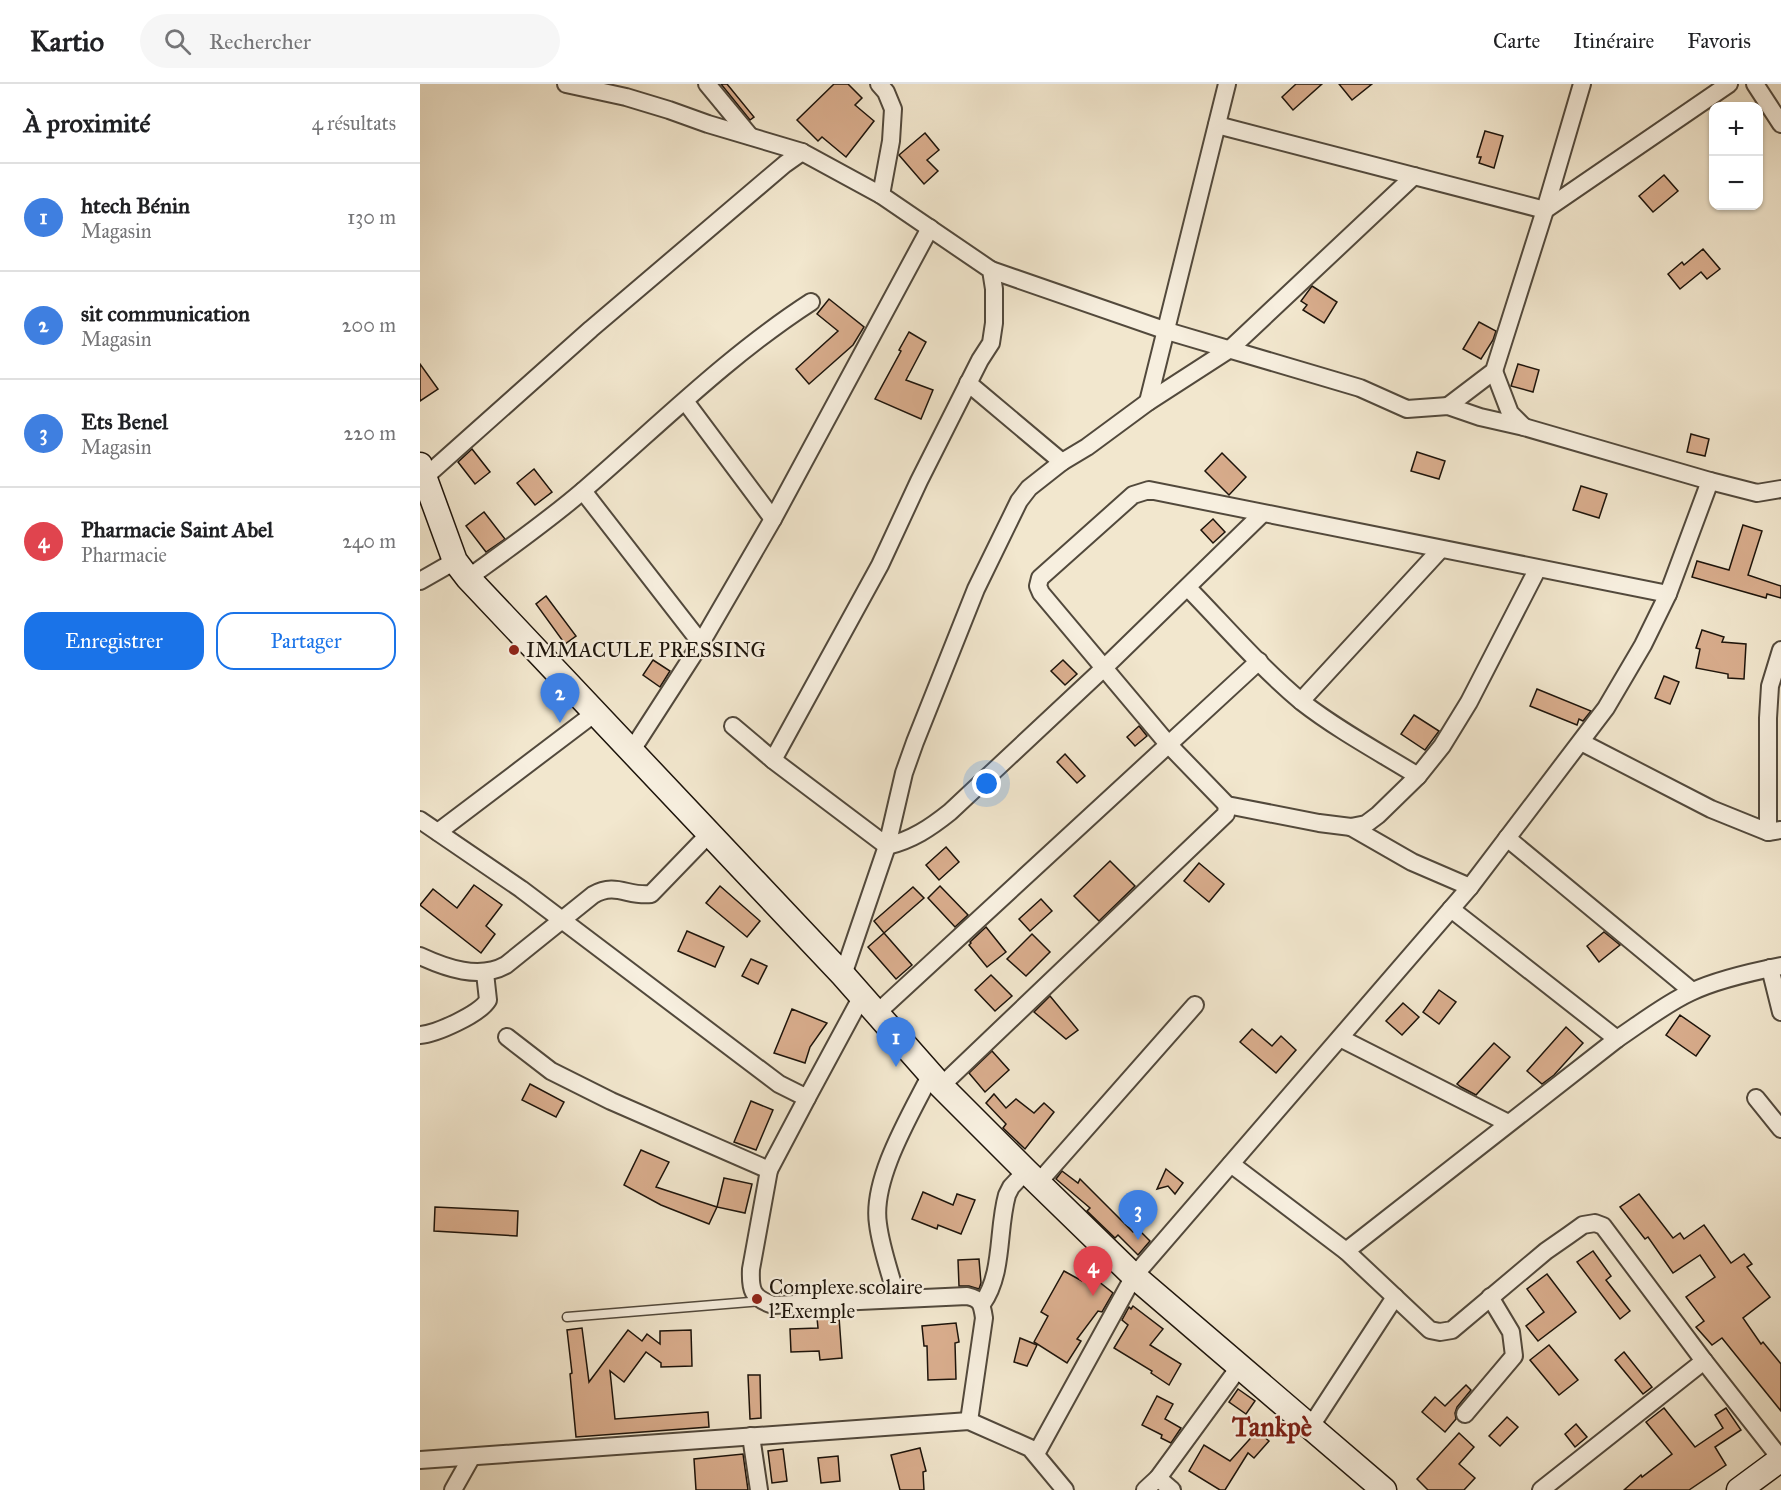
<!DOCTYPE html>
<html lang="fr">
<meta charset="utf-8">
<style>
:root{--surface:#fff;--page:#f6f6f6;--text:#202124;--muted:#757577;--line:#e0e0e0;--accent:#1a73e8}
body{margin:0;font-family:"IM FELL Great Primer",serif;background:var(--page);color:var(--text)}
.controls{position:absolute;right:18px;top:18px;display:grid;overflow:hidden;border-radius:12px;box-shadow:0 2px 4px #0004}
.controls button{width:54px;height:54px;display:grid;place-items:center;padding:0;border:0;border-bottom:2px solid var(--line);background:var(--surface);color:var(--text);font:30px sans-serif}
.you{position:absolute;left:567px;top:700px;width:21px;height:21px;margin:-15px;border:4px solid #fff;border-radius:50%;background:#1a73e8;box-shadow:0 0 0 9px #1a73e833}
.badge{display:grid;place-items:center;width:39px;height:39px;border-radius:50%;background:var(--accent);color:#fff;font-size:20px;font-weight:700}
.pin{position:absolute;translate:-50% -50px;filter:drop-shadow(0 2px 3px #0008)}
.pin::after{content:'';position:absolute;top:32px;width:21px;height:18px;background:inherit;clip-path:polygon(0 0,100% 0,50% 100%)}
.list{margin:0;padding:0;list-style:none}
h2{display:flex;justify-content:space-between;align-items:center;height:78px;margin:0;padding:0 24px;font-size:26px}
h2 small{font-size:20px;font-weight:400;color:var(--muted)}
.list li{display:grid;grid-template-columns:39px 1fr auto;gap:18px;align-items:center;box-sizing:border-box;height:108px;padding:0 24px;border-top:2px solid var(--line)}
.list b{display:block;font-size:22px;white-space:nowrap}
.list p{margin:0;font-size:20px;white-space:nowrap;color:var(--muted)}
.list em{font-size:20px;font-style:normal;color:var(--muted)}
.actions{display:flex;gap:12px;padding:18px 24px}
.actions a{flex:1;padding:14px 0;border:2px solid var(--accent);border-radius:18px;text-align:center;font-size:21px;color:var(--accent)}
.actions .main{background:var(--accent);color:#fff}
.icon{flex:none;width:33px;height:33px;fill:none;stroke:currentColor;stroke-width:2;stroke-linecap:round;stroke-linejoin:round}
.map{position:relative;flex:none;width:1361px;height:1406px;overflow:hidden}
header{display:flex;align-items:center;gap:36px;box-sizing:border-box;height:84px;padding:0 30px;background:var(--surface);border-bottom:2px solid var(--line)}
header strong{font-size:28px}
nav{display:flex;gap:33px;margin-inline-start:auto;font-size:21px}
.search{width:420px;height:54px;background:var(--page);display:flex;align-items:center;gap:15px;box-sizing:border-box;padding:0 21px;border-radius:33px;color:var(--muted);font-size:22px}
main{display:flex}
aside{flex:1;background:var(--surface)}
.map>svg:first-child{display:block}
.building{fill:#d9ad8d;stroke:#1d140b;stroke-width:1.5}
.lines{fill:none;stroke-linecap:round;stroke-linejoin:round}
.lane-casing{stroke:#52493c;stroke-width:11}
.street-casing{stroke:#52493c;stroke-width:20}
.secondary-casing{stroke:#1d140b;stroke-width:27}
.lane{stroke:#f7efdf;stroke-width:8}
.street{stroke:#f7efdf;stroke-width:16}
.secondary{stroke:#f7efdf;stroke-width:24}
.poi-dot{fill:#8f2418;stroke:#f7efdf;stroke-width:2}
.labels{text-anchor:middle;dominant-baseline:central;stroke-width:4.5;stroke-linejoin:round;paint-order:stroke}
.poi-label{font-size:21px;fill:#1d140b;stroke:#f7efdf;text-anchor:start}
.district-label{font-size:27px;font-weight:bold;fill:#7a1f14;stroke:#f7efdf}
</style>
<header>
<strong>Kartio</strong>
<div class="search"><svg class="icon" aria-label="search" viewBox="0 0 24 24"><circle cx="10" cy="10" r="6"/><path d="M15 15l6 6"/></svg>Rechercher</div>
<nav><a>Carte</a><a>Itinéraire</a><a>Favoris</a></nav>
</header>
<main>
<aside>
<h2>À proximité<small>4 résultats</small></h2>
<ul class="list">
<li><span class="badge" style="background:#3f7fe0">1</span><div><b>htech Bénin</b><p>Magasin</p></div><em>130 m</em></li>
<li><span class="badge" style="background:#3f7fe0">2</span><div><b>sit communication</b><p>Magasin</p></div><em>200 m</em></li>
<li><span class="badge" style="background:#3f7fe0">3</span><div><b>Ets Benel</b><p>Magasin</p></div><em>220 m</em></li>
<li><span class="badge" style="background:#e0444e">4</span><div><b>Pharmacie Saint Abel</b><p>Pharmacie</p></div><em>240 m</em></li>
</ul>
<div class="actions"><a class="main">Enregistrer</a><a>Partager</a></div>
</aside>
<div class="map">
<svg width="1361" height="1406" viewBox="0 0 1361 1406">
<rect width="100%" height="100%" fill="#f2e7ce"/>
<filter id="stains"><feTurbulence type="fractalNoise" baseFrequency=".00333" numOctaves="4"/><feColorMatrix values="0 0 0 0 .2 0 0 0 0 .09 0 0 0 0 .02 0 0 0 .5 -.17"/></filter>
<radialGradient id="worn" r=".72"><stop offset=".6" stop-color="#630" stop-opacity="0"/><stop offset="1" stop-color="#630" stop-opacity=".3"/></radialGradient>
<g class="building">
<polygon points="301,0 307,0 334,33 330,36"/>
<polygon points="414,0 428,0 442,14 435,21 454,37 426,73 402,53 398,57 377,36"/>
<polygon points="876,0 902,0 873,26 862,13"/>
<polygon points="919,0 952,0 932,16"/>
<polygon points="1065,47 1083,52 1074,84 1059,79 1061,73 1057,73"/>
<polygon points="505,49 519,66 507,76 518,87 504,100 479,71"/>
<polygon points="1244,91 1258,107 1233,128 1219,112"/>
<polygon points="1283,165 1300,185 1287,195 1281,188 1260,205 1248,190 1262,178 1264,181"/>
<polygon points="892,202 917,218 904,239 883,226 887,221 881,217"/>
<polygon points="409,215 444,243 433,261 389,300 376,285 418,247 397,230"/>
<polygon points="1059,238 1076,247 1073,256 1061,275 1043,265"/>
<polygon points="489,248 506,258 486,296 513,306 501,335 455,315 481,267 479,266"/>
<polygon points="0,280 18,305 0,317"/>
<polygon points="1098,280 1119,286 1113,308 1091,302"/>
<polygon points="1271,350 1289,355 1285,372 1267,368"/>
<polygon points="52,365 70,388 55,400 38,378"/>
<polygon points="997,368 1025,377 1019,395 991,387"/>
<polygon points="802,369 826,393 809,411 785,387"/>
<polygon points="114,385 132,408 115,421 97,399"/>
<polygon points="1161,402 1187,410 1179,434 1153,426"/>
<polygon points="64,428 85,455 66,468 46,442"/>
<polygon points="793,435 805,448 793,459 781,446"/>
<polygon points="1323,441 1342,447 1328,491 1361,502 1361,514 1347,510 1346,514 1272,493 1277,477 1309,486"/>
<polygon points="126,512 156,552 145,560 116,520"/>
<polygon points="1282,546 1304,553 1302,558 1326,560 1324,595 1308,594 1308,590 1276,584 1280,565 1276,564"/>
<polygon points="233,576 250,587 240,603 223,591"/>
<polygon points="643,576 657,590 645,601 631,587"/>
<polygon points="1244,592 1259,598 1250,620 1235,614"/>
<polygon points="1117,605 1171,627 1163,637 1159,635 1157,641 1110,622"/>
<polygon points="994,631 1019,647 1005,666 981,650"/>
<polygon points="719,642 727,652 715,662 707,653"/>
<polygon points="645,670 665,692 657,699 637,678"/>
<polygon points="526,763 539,778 519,796 506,781"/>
<polygon points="690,777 715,802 679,837 654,812"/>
<polygon points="779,779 804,800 789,818 764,797"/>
<polygon points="54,801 82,821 66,842 75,850 61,869 0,821 13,805 37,824"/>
<polygon points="300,802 340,837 327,853 286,819"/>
<polygon points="520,802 548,831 535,843 508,814"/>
<polygon points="493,803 504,814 464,849 454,837"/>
<polygon points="621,815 632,827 610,847 599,835"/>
<polygon points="566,843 586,868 567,883 549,861 551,859 550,858"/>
<polygon points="267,847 304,863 295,883 258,867"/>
<polygon points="1184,848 1200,861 1179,878 1167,862"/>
<polygon points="464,849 492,881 476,895 448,863"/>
<polygon points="612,850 630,868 606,892 587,875"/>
<polygon points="331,875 347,882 338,900 322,892"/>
<polygon points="571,891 592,912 575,927 555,906"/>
<polygon points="1019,906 1036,918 1019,940 1003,928"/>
<polygon points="630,912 658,946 646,955 614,928"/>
<polygon points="983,919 999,933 982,951 966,937"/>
<polygon points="372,925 407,939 390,963 385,979 354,969"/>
<polygon points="1260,931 1290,952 1276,972 1246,951"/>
<polygon points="1146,943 1163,959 1134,991 1122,1000 1107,987"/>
<polygon points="832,945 852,962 861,952 876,966 856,989 820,958"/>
<polygon points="1074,959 1090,973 1056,1011 1041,1003 1037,1000"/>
<polygon points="572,967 589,986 565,1008 549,989"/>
<polygon points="110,1000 144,1018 136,1033 102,1016"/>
<polygon points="574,1010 586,1024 596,1015 614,1029 624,1019 634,1028 605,1065 583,1044 586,1040 566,1019"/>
<polygon points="331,1017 353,1026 336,1066 314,1058"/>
<polygon points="221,1066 249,1078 236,1103 297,1123 289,1140 241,1121 204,1101"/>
<polygon points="746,1085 763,1099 755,1110 748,1102 737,1105"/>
<polygon points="642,1087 658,1099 660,1095 713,1148 717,1144 730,1157 718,1171 698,1151 695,1154 667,1127 670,1124 636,1095"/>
<polygon points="304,1094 332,1100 325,1129 297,1123"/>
<polygon points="503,1108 533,1121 537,1110 555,1116 541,1150 518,1141 517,1145 492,1135"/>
<polygon points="1219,1110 1253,1154 1260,1149 1264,1155 1284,1141 1311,1179 1324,1170 1332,1180 1327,1183 1350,1213 1323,1234 1341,1260 1343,1258 1361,1280 1361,1327 1302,1254 1292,1261 1276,1243 1284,1237 1266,1213 1295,1193 1280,1171 1253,1189 1228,1153 1225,1155 1200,1123"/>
<polygon points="15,1123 98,1127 97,1152 14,1147"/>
<polygon points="1173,1167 1191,1192 1186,1196 1210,1227 1200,1235 1157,1178"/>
<polygon points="559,1175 561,1199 559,1205 549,1202 539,1202 538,1176"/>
<polygon points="644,1187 662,1197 668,1189 693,1209 682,1228 678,1227 657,1255 661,1257 647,1279 614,1258 628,1232 621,1228"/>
<polygon points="1127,1190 1156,1228 1118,1257 1106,1242 1124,1228 1107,1205"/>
<polygon points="713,1222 743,1245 730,1261 761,1280 749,1301 731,1289 732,1287 694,1264 708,1241 702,1236 709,1223 711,1225"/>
<polygon points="419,1233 422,1274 400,1276 399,1267 371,1268 370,1245 398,1244 397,1234"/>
<polygon points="536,1239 539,1258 535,1259 536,1295 508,1296 507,1262 504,1262 502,1242"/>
<polygon points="162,1244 169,1298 208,1246 222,1257 227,1250 240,1260 240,1247 271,1246 272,1282 241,1283 241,1279 226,1268 204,1298 190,1287 195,1335 288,1328 289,1343 156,1353 150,1290 152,1289 147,1246"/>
<polygon points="600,1254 617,1261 607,1282 594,1278"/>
<polygon points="1129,1261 1158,1296 1139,1311 1110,1276"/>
<polygon points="1204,1268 1232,1303 1223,1310 1195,1276"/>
<polygon points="328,1291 340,1291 341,1334 330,1335"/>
<polygon points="1046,1301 1051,1306 1037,1323 1035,1329 1036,1335 1025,1348 1002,1328 1015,1313 1025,1322"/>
<polygon points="818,1305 835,1317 826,1330 809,1318"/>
<polygon points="737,1312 753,1320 745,1335 761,1344 751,1359 741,1354 742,1351 722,1341"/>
<polygon points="1244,1324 1275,1363 1303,1344 1295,1331 1306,1324 1321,1346 1295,1363 1306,1381 1269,1406 1204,1406 1221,1391 1222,1393 1252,1370 1226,1338"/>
<polygon points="1087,1333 1098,1343 1080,1362 1069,1352"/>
<polygon points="1156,1340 1167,1353 1155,1363 1145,1350"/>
<polygon points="837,1347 849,1357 834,1374 828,1369 805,1406 800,1406 769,1387 784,1361 810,1377"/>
<polygon points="1039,1349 1054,1363 1039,1380 1055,1394 1044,1406 1008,1406 997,1395"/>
<polygon points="500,1364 506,1387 503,1388 504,1406 480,1406 471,1371"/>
<polygon points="363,1365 367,1397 352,1399 348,1367"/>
<polygon points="323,1370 328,1406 276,1406 274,1375"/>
<polygon points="418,1372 420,1397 401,1399 398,1374"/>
</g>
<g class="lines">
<defs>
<polyline id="lane" points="147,1233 342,1217"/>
<g id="street">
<polyline points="146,0 206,13 249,26 288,40 382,68 461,111 571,186 574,205 574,239 571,259 560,276 499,397 460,481 353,676"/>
<polyline points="287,0 330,52"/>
<polyline points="459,0 466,8 473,25 471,57 461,111"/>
<polyline points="1335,0 1361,40"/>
<polyline points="797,41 1125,126 1309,0"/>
<polyline points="571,186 747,247 940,304 987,325 1028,322 1060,333 1104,343 1290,397 1337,409 1361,405"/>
<polyline points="1074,287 1090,329 1104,343"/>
<polyline points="548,299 642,378"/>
<polyline points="265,317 353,435"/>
<polyline points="728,318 807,0"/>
<polyline points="1028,322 1074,287 1125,126 1162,0"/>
<polyline points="5,393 171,245 365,80 382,68"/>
<polyline points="163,407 281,559"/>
<polyline points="1118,484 1049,618 1022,662 998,692 958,731 946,740 931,743 899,739 807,721 748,660 621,509 618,502 620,494 713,411 729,406 1248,510"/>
<path d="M 48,494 C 88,465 128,437 165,405 C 239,341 309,271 391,218"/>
<polyline points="0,497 35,477"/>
<path d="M 768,504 C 805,542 841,584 882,618 C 918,646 959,668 998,692"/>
<polyline points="881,617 1020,466"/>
<path d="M 313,642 L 353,676 L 467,762 C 492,756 510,744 530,728 L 685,583 L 842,430"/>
<polyline points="1161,658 1291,725 1348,748 1361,746"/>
<polyline points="212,666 281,559 353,435 510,144"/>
<polyline points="0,736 101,805 359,1000 387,1014 442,912"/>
<polyline points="931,743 992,778 1050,803"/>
<polyline points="18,748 175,629"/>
<polyline points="1348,748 1348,634 1350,602 1361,566"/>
<polyline points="1087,754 1272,907"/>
<polyline points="1031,825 1197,955"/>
<path d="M 0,872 C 26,884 59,896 86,881 L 173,811 C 196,798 208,813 231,810 L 290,749"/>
<polyline points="1350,884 1361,928"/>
<polyline points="423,891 467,762 484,689 495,658 556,505 599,417 609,404 642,378 667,363 728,318 810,265 994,92"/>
<polyline points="457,929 839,577"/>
<path d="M 0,951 C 16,950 60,930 68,916 L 65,889"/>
<polyline points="87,953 131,987 191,1017 349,1086 387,1014"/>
<polyline points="920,954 1088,1039"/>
<polyline points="521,1002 806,730 807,721"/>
<polyline points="1336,1014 1361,1045"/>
<polyline points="811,1080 926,1167 1010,1246 1020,1248 1032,1246 1126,1167 1149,1151 1163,1141 1175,1139 1183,1142 1284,1277 1361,1375"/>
<path d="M 349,1086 L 331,1185 C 330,1206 332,1214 353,1221 L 547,1212 C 561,1215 562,1220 564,1234 L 549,1337"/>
<polyline points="618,1099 775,921"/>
<path d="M 926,1167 L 1197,955 C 1221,939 1245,920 1271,908 C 1294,897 1336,887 1361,882"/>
<path d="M 477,1215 C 471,1191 461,1165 458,1140 C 451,1095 491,1030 511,990"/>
<path d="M 562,1220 C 584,1189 577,1147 587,1111 L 591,1103 L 606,1087"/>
<polyline points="1045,1330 1094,1272 1091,1248 1070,1213"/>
<polyline points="891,1342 975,1213"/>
<polyline points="331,1352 339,1406"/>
<polyline points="616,1370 714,1192 1050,803 1186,624 1223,561 1248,510 1290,397"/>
<polyline points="0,1376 549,1337 610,1364 645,1406"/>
<polyline points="738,1394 752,1406"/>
<polyline points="33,1406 51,1374"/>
<polyline points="725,1406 738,1394 820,1282"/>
<polyline points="1121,1406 1284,1277"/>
</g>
<g id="secondary">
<polyline points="0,381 35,477 48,494 423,891 521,1002 606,1087 714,1192 964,1406"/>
<polyline points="1319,1406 1361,1375"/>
</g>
</defs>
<use href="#lane" class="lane-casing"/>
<use href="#street" class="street-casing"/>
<use href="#secondary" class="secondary-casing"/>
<use href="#lane" class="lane"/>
<use href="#street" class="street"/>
<use href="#secondary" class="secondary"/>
</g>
<g class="poi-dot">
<circle cx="94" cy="566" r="6"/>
<circle cx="337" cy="1215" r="6"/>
</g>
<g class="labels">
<g class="poi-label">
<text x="106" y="566">IMMACULE PRESSING</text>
<text x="349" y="1203">Complexe scolaire<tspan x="349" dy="24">l'Exemple</tspan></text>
</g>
<g class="district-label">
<text x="852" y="1342">Tankpè</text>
</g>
</g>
<rect width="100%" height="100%" filter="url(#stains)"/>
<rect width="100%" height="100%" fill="url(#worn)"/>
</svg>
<div class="controls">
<button>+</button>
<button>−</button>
</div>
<div class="you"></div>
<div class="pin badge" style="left:476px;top:983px;background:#3f7fe0">1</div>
<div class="pin badge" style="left:140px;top:639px;background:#3f7fe0">2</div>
<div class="pin badge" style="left:718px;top:1156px;background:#3f7fe0">3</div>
<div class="pin badge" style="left:673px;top:1212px;background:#e0444e">4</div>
</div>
</main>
